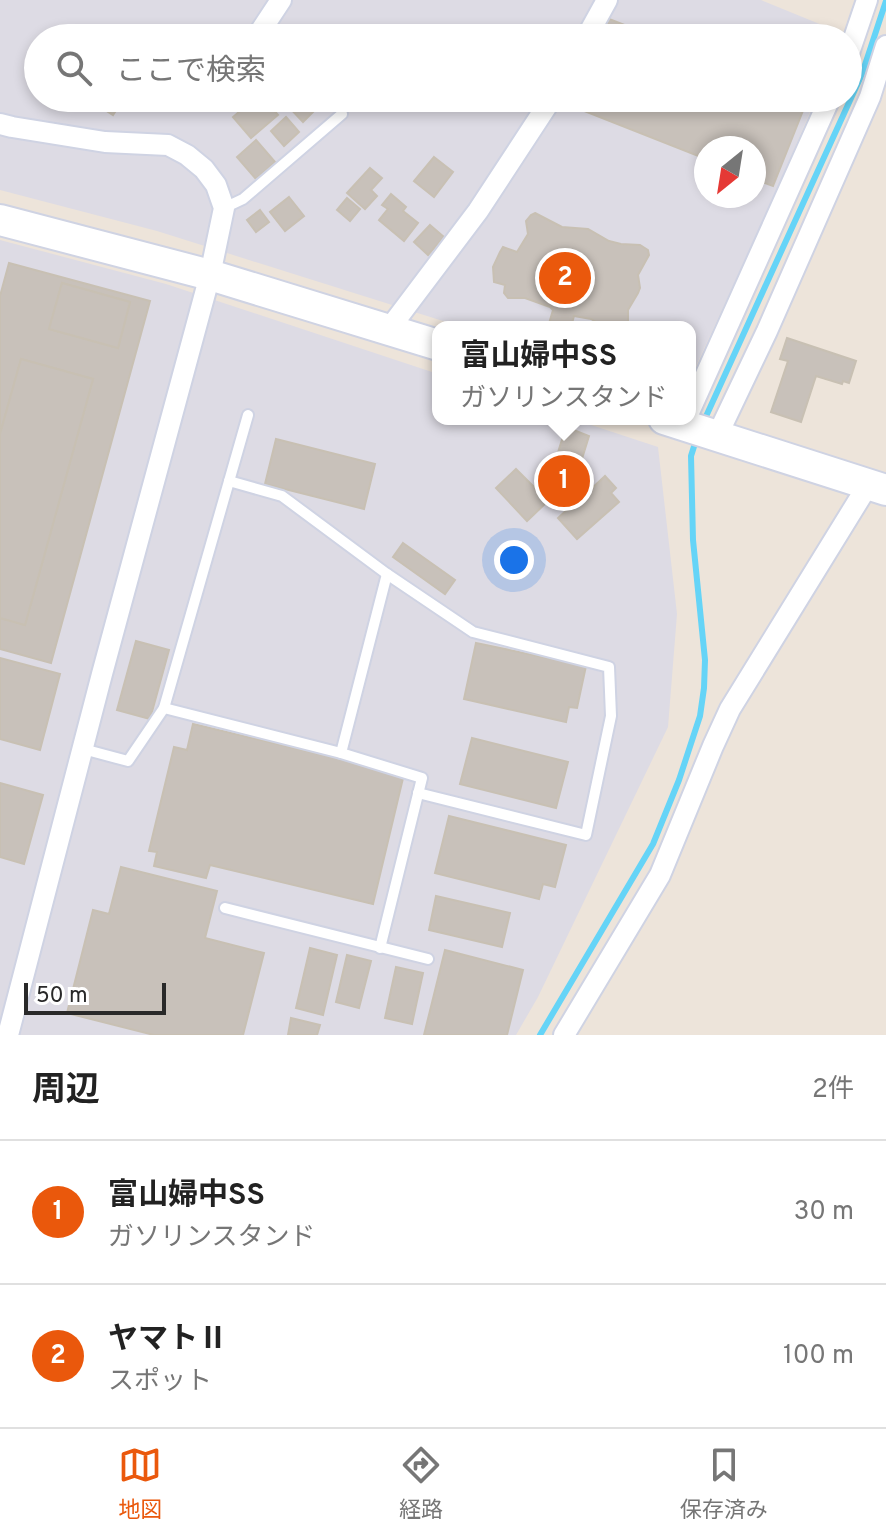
<!DOCTYPE html>
<html lang="ja">
<meta charset="utf-8">
<style>
:root{--surface:#fff;--page:#f6f6f6;--text:#222;--muted:#767676;--line:#e0e0e0;--accent:#ea580c}
body{margin:0;font-family:Overpass,"Noto Sans JP",sans-serif;background:var(--page);color:var(--text)}
.compass{position:absolute;left:694px;top:136px;width:72px;height:72px;border-radius:50%;background:var(--surface);box-shadow:0 4px 12px #0003;rotate:210deg}
.scale{position:absolute;left:24px;bottom:20px;width:142px;box-sizing:border-box;padding-left:8px;border:4px solid #292929;border-top:0;font-size:22px;line-height:28px;white-space:nowrap;color:#292929;-webkit-text-stroke:6px #fff;paint-order:stroke}
.you{position:absolute;left:514px;top:560px;width:28px;height:28px;margin:-20px;border:6px solid #fff;border-radius:50%;background:#1a73e8;box-shadow:0 0 0 12px #1a73e833}
.badge{display:grid;place-items:center;width:52px;height:52px;border-radius:50%;background:var(--accent);color:#fff;font-size:26px;font-weight:700}
.pin{position:absolute;translate:-50% -50%;border:4px solid #fff;box-shadow:0 2px 8px #0006}
.popup{position:absolute;left:432px;top:321px;width:264px;height:104px;box-sizing:border-box;display:grid;place-content:center;border-radius:16px;background:var(--surface);filter:drop-shadow(0 2px 6px #0005);font-size:26px;white-space:nowrap;color:var(--muted)}
.popup b{font-size:30px;color:var(--text)}
.popup::after{content:'';position:absolute;left:50%;top:100%;margin-left:-16px;border:16px solid transparent;border-top-color:var(--surface)}
.list{margin:0;padding:0;list-style:none}
h2{display:flex;justify-content:space-between;align-items:center;height:104px;margin:0;padding:0 32px;font-size:34px}
h2 small{font-size:26px;font-weight:400;color:var(--muted)}
.list li{display:grid;grid-template-columns:52px 1fr auto;gap:24px;align-items:center;box-sizing:border-box;height:144px;padding:0 32px;border-top:2px solid var(--line)}
.list b{display:block;font-size:30px;white-space:nowrap}
.list p{margin:0;font-size:26px;white-space:nowrap;color:var(--muted)}
.list em{font-size:26px;font-style:normal;color:var(--muted)}
.icon{flex:none;width:44px;height:44px;fill:none;stroke:currentColor;stroke-width:2;stroke-linecap:round;stroke-linejoin:round}
.map{position:relative;flex:none;width:886px;height:1035px;overflow:hidden}
.search{position:absolute;background:var(--surface);box-shadow:0 4px 12px #0003;left:24px;right:24px;top:24px;height:88px;display:flex;align-items:center;gap:20px;box-sizing:border-box;padding:0 28px;border-radius:44px;color:var(--muted);font-size:30px}
.sheet{height:392px;background:var(--surface)}
nav{display:flex;justify-content:space-around;align-items:center;box-sizing:border-box;height:112px;border-top:2px solid var(--line);background:var(--surface);font-size:22px;color:var(--muted)}
nav a{display:grid;justify-items:center;gap:4px}
nav .on{color:var(--accent)}
.map>svg:first-child{display:block}
.industrial{fill:#dddbe4;fill-rule:evenodd}
.lines{fill:none;stroke-linecap:round;stroke-linejoin:round}
.stream{stroke:#65d4f7;stroke-width:6}
.building{fill:#c8c1ba;stroke:#c8c0b3;stroke-width:2;fill-rule:evenodd}
.lane-casing{stroke:#cfd3e3;stroke-width:14}
.street-casing{stroke:#cfd3e3;stroke-width:24}
.secondary-casing{stroke:#cfd3e3;stroke-width:34}
.lane{stroke:#fff;stroke-width:10}
.street{stroke:#fff;stroke-width:20}
.secondary{stroke:#fff;stroke-width:30}
</style>
<div class="map">
<svg width="886" height="1035" viewBox="0 0 886 1035">
<rect width="100%" height="100%" fill="#ede4da"/>
<g class="industrial">
<path d="M 0,0 L 761,0 L 844,34 L 842,38 L 38,38 L 38,98 L 816,98 L 766,214 L 690,379 L 690,327 L 462,327 L 157,231 L 0,190 ZM 706,148 L 754,148 L 754,196 L 706,196 Z"/>
<polygon points="0,240 166,284 438,374 438,419 573,419 658,447 677,614 668,727 538,997 516,1035 0,1035"/>
</g>
<g class="lines">
<g class="stream">
<polyline points="703,423 862,74 886,1"/>
<polyline points="540,1035 653,844 679,780 700,716 704,688 705,660 693,540 691,456 697,437"/>
</g>
</g>
<g class="building">
<polygon points="609,19 658,38 602,38"/>
<polygon points="87,98 137,98 131,107 122,101 113,115"/>
<polygon points="255,98 263,98 278,115 251,138 233,117"/>
<polygon points="297,98 305,98 315,110 303,122 288,106"/>
<polygon points="578,98 808,98 773,186 754,179 754,148 706,148 706,159 574,107"/>
<polygon points="286,117 299,132 284,146 271,131"/>
<polygon points="256,140 275,162 256,179 237,157"/>
<polygon points="434,157 453,172 434,197 414,181"/>
<polygon points="370,168 382,178 371,190 377,196 365,209 347,193"/>
<polygon points="391,194 406,207 403,211 418,223 404,241 379,220 388,209 382,205"/>
<polygon points="289,197 304,216 285,231 270,212"/>
<polygon points="347,198 360,209 350,221 337,210"/>
<polygon points="260,210 269,222 256,232 247,220"/>
<polygon points="535,213 562,227 588,229 609,241 621,244 640,245 648,250 649,255 638,275 640,288 638,293 628,310 628,327 605,327 591,319 574,316 571,327 548,327 553,310 550,307 525,298 508,298 504,293 505,285 494,282 493,267 500,252 503,247 517,252 528,234 526,221 531,215"/>
<polygon points="430,225 444,237 428,255 414,242"/>
<path d="M 9,263 L 150,301 L 51,663 L 0,649 L 0,618 L 25,625 L 93,379 L 21,359 L 0,434 L 0,296 ZM 62,283 L 130,302 L 118,348 L 49,329 Z"/>
<polygon points="62,283 130,302 118,348 49,329"/>
<polygon points="787,338 856,361 849,383 843,381 842,384 816,376 801,422 771,412 788,361 780,359"/>
<polygon points="21,359 93,379 25,625 0,618 0,434"/>
<polygon points="566,427 589,436 576,478 588,492 605,476 616,488 611,493 619,502 577,539 558,518 570,507 548,484"/>
<polygon points="276,439 375,464 364,509 265,484"/>
<polygon points="516,469 548,501 527,521 496,488"/>
<polygon points="403,543 455,580 445,594 393,557"/>
<polygon points="136,641 169,650 150,719 117,710"/>
<polygon points="476,643 586,666 577,708 569,707 566,722 464,699"/>
<polygon points="0,658 60,674 40,750 0,739"/>
<polygon points="193,724 404,774 373,904 210,865 206,878 154,866 157,852 149,851 174,747 187,750"/>
<polygon points="472,738 568,762 556,808 460,784"/>
<polygon points="0,783 43,795 24,864 0,857"/>
<polygon points="449,816 566,845 555,887 543,884 539,899 435,873"/>
<polygon points="121,867 217,891 205,938 264,953 243,1035 154,1035 67,1013 93,910 109,914"/>
<polygon points="436,896 510,913 502,947 429,930"/>
<polygon points="310,948 337,955 323,1015 296,1008"/>
<polygon points="445,950 523,970 507,1035 424,1035"/>
<polygon points="347,955 371,961 359,1008 336,1002"/>
<polygon points="396,967 423,973 412,1024 385,1018"/>
<polygon points="291,1018 320,1025 317,1035 288,1035"/>
</g>
<g class="lines">
<defs>
<g id="lane">
<polyline points="224,208 243,199 342,114"/>
<polyline points="229,481 282,496 387,574 473,632 609,667 611,716 586,835 418,793"/>
<polyline points="164,708 341,753 422,778 380,948"/>
<polyline points="83,749 128,761 164,708 248,415"/>
<polyline points="341,753 387,574"/>
<polyline points="225,908 428,959"/>
</g>
<g id="street">
<polyline points="256,38 281,0"/>
<polyline points="586,38 607,0"/>
<polyline points="848,56 867,0"/>
<polyline points="0,124 12,127 105,142 168,145 187,155 204,169 216,185 224,208 210,275 102,674 8,1035"/>
<polyline points="389,329 478,211 552,98"/>
<polyline points="690,410 830,98"/>
<polyline points="717,436 767,331 870,97 886,46"/>
<polyline points="564,1035 660,875 713,746 730,709 868,485"/>
</g>
<g id="secondary">
<polyline points="0,220 210,275 438,345"/>
<polyline points="664,419 886,490"/>
</g>
</defs>
<use href="#lane" class="lane-casing"/>
<use href="#street" class="street-casing"/>
<use href="#secondary" class="secondary-casing"/>
<use href="#lane" class="lane"/>
<use href="#street" class="street"/>
<use href="#secondary" class="secondary"/>
</g>
</svg>
<svg class="compass" viewBox="-18 -18 36 36"><path d="M0-13l5 13h-10z" fill="#e53935"/><path d="M0 13l5-13h-10z" fill="#767676"/></svg>
<div class="scale">50 m</div>
<div class="you"></div>
<div class="pin badge" style="left:564px;top:481px">1</div>
<div class="popup"><b>富山婦中SS</b>ガソリンスタンド</div>
<div class="pin badge" style="left:565px;top:278px">2</div>
<div class="search"><svg class="icon" aria-label="search" viewBox="0 0 24 24"><circle cx="10" cy="10" r="6"/><path d="M15 15l6 6"/></svg>ここで検索</div>
</div>
<section class="sheet">
<h2>周辺<small>2件</small></h2>
<ul class="list">
<li><span class="badge">1</span><div><b>富山婦中SS</b><p>ガソリンスタンド</p></div><em>30 m</em></li>
<li><span class="badge">2</span><div><b>ヤマトⅡ</b><p>スポット</p></div><em>100 m</em></li>
</ul>
</section>
<nav>
<a class="on"><svg class="icon" aria-label="map" viewBox="0 0 24 24"><path d="M3 6l6-2 6 2 6-2v14l-6 2-6-2-6 2zM9 4v14M15 6v14"/></svg>地図</a>
<a><svg class="icon" aria-label="directions" viewBox="0 0 24 24"><path d="M12 3l9 9-9 9-9-9zM9 14v-3h6M13 9l2 2-2 2"/></svg>経路</a>
<a><svg class="icon" aria-label="saved" viewBox="0 0 24 24"><path d="M7 4h10v16l-5-4-5 4z"/></svg>保存済み</a>
</nav>
